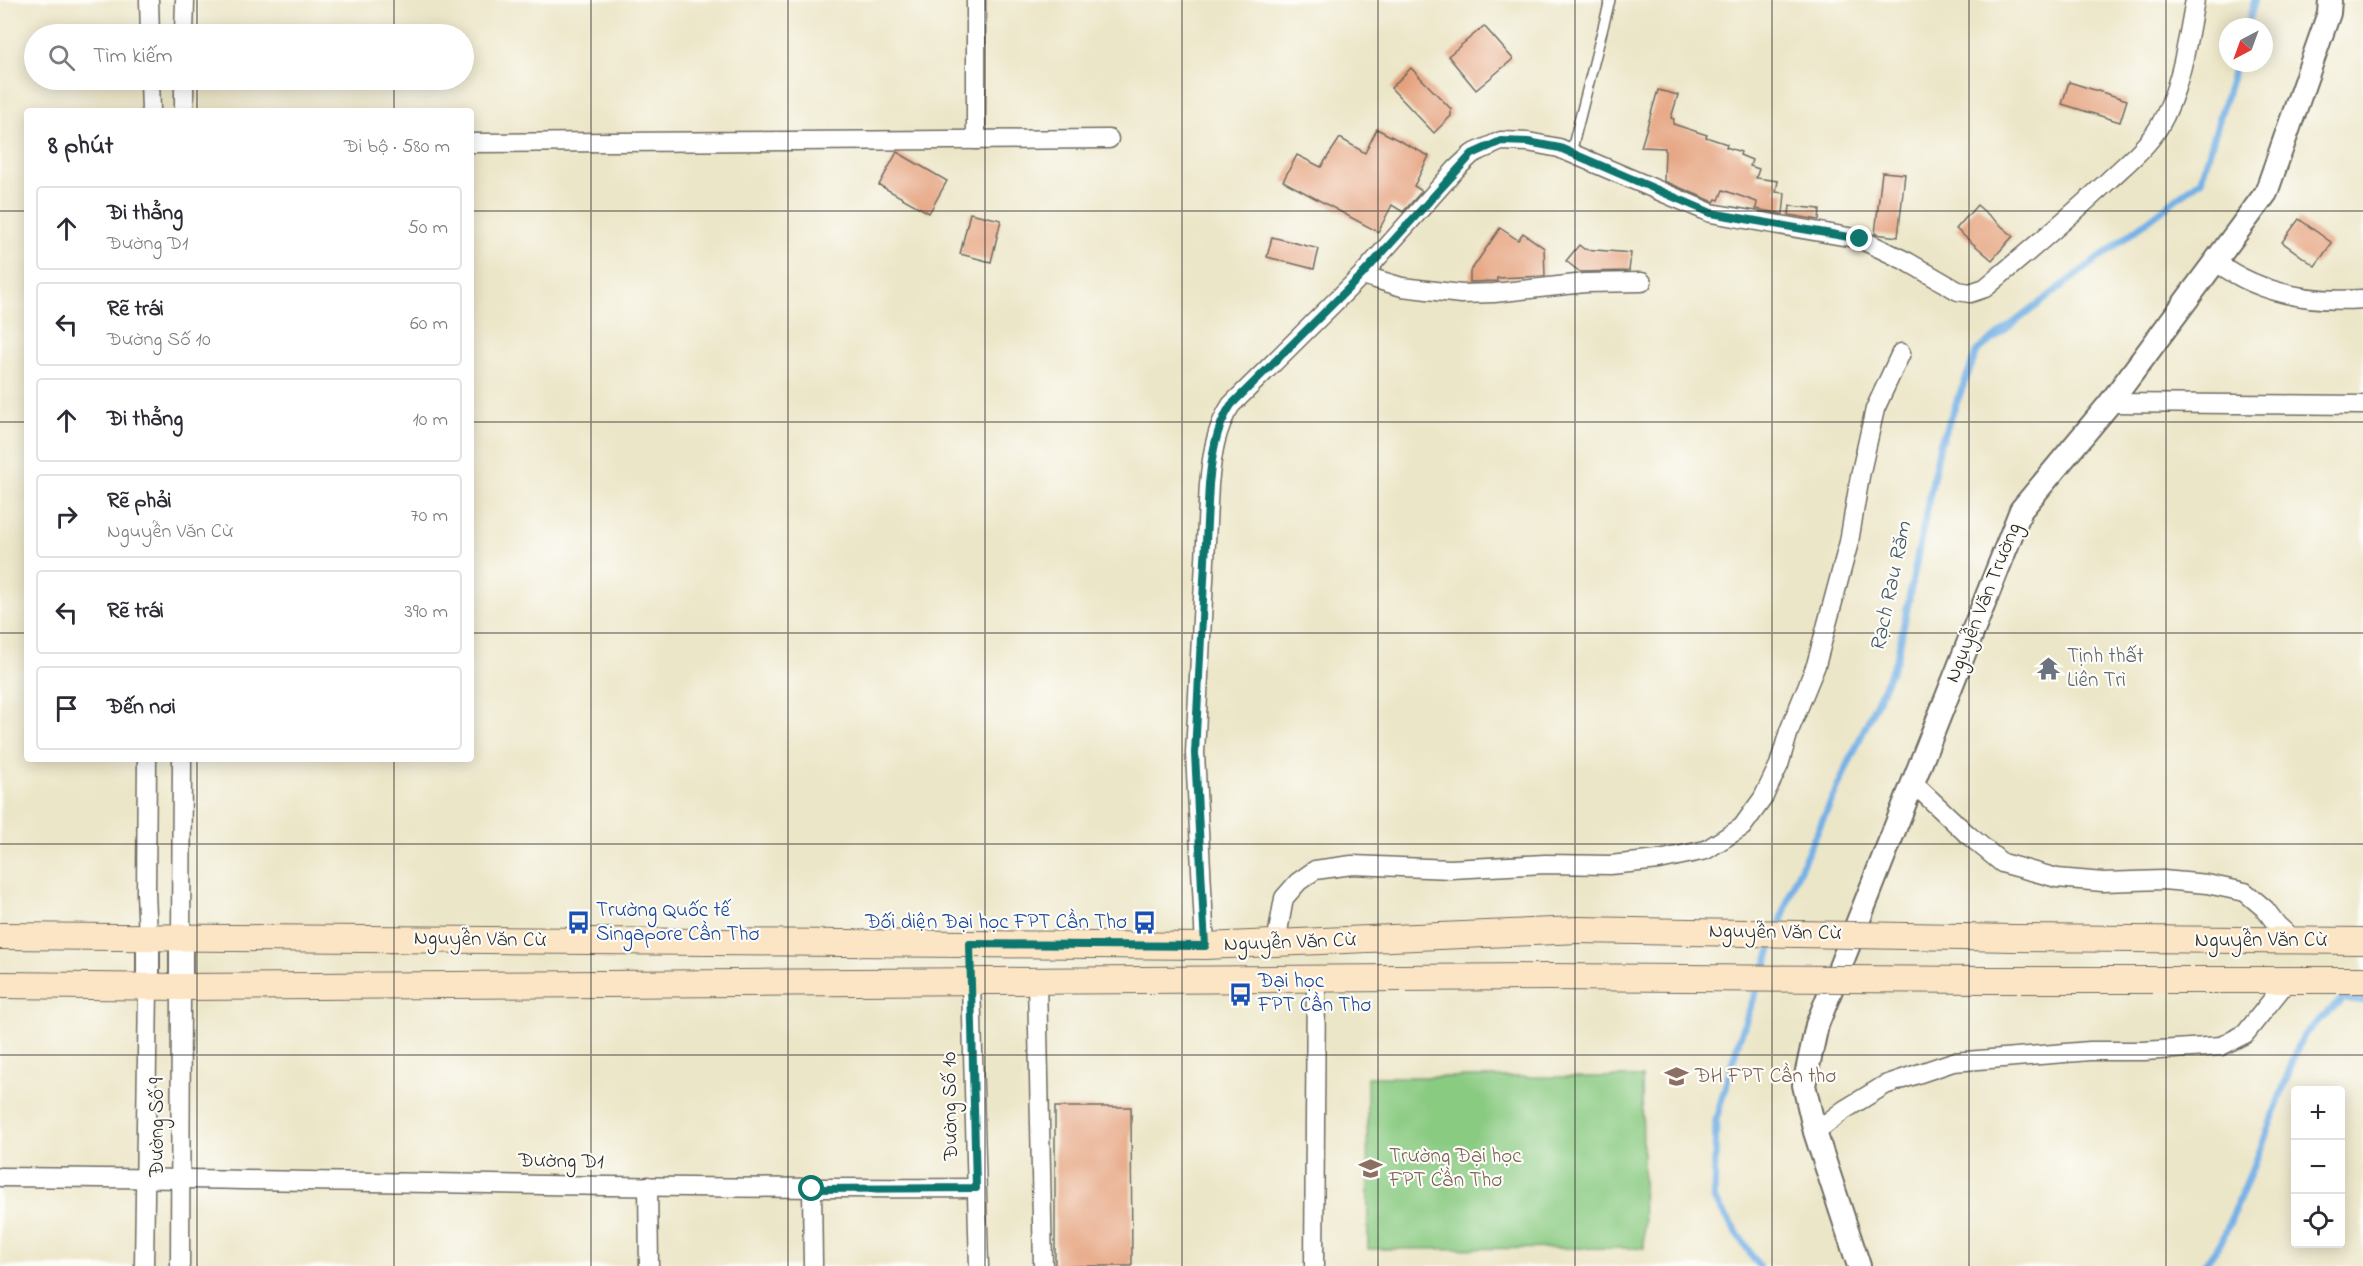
<!DOCTYPE html>
<html lang="vi">
<meta charset="utf-8">
<style>
:root{--surface:#fff;--page:#f2f2f3;--text:#2b2b33;--muted:#7c7c81;--line:#e1e1e2}
body{margin:0;font-family:"Indie Flower",sans-serif;background:var(--page);color:var(--text)}
.controls{position:absolute;right:18px;bottom:18px;display:grid;overflow:hidden;border-radius:6px;box-shadow:0 3px 15px #0003}
.controls button{width:54px;height:54px;display:grid;place-items:center;padding:0;border:0;border-bottom:2px solid var(--line);background:var(--surface);color:var(--text);font:30px sans-serif}
.compass{position:absolute;left:2219px;top:18px;width:54px;height:54px;border-radius:50%;background:var(--surface);box-shadow:0 3px 15px #0003;rotate:221deg}
.stop{position:absolute;width:18px;height:18px;margin:-14px;border:4px solid #0f766e;border-radius:50%;background:#fff}
.stop.end{background:#0f766e;border-color:#fff;box-shadow:0 2px 6px #0008}
.list{margin:0;padding:0;list-style:none}
h2{display:flex;justify-content:space-between;align-items:center;height:78px;margin:0;padding:0 24px;font-size:26px}
h2 small{font-size:20px;font-weight:400;color:var(--muted)}
.list li{display:grid;grid-template-columns:39px 1fr auto;gap:18px;align-items:center;box-sizing:border-box;height:84px;margin:0 12px 12px;padding:0 12px;border:2px solid var(--line);border-radius:6px}
.list b{display:block;font-size:22px;white-space:nowrap}
.list p{margin:0;font-size:20px;white-space:nowrap;color:var(--muted)}
.list em{font-size:20px;font-style:normal;color:var(--muted)}
.icon{flex:none;width:33px;height:33px;fill:none;stroke:currentColor;stroke-width:2;stroke-linecap:round;stroke-linejoin:round}
.map{position:relative;flex:none;width:2363px;height:1266px;overflow:hidden}
.search{position:absolute;background:var(--surface);box-shadow:0 3px 15px #0003;left:24px;top:24px;width:450px;height:66px;display:flex;align-items:center;gap:15px;box-sizing:border-box;padding:0 21px;border-radius:33px;color:var(--muted);font-size:22px}
.panel{position:absolute;background:var(--surface);box-shadow:0 3px 15px #0003;left:24px;top:108px;width:450px;height:654px;border-radius:6px}
.map>svg:first-child{display:block}
.green{fill:#8acb82;stroke:#5a7b56;stroke-width:1.5}
.lines{fill:none;stroke-linecap:round;stroke-linejoin:round}
.stream{stroke:#74b1e6;stroke-width:7}
.building{fill:#e5a07b}
.service-casing{stroke:#6f6c62;stroke-width:12}
.minor-casing{stroke:#6f6c62;stroke-width:21}
.tertiary-casing{stroke:#6f6c62;stroke-width:26}
.secondary-casing{stroke:#6f6c62;stroke-width:28}
.service{stroke:#fff;stroke-width:9}
.minor{stroke:#fff;stroke-width:18}
.tertiary{stroke:#fff;stroke-width:22}
.secondary{stroke:#fce5c4;stroke-width:26}
.secondary-bridge-casing{stroke:#6f6c62;stroke-width:28;stroke-linecap:butt}
.secondary-bridge{stroke:#fce5c4;stroke-width:26}
.route{stroke:#0f766e;stroke-width:8}
.grid{fill:none;stroke:#2b2b2b;stroke-width:1.5;stroke-opacity:0.55}
.labels{text-anchor:middle;dominant-baseline:central;stroke-width:4.5;stroke-linejoin:round;paint-order:stroke}
.street-label{font-size:21px;fill:#2b2b2b;stroke:#fdfcf7}
.worship-label{font-size:21px;fill:#5b616d;stroke:#fdfcf7;text-anchor:start}
.transit-label{font-size:21px;fill:#164399;stroke:#fdfcf7;text-anchor:start}
.education-label{font-size:21px;fill:#785e54;stroke:#fdfcf7;text-anchor:start}
.water-label{font-size:22px;font-style:italic;fill:#455a6c;stroke:#fdfcf7}
</style>
<div class="map">
<svg width="2363" height="1266" viewBox="0 0 2363 1266">
<rect width="100%" height="100%" fill="#fdfcf7"/>
<filter id="ink" filterUnits="userSpaceOnUse"><feTurbulence type="fractalNoise" baseFrequency=".0167" numOctaves="2"/><feDisplacementMap in="SourceGraphic" scale="12" xChannelSelector="R" yChannelSelector="G"/><feConvolveMatrix kernelMatrix="1 2 1 2 8 2 1 2 1" color-interpolation-filters="sRGB"/></filter>
<filter id="wash" filterUnits="userSpaceOnUse"><feTurbulence type="fractalNoise" baseFrequency=".008" numOctaves="4" result="noise"/><feDisplacementMap in="SourceGraphic" scale="24" xChannelSelector="R" yChannelSelector="G"/><feGaussianBlur stdDeviation="1.35" result="paint"/><feColorMatrix in="noise" values="0 0 0 0 0 0 0 0 0 0 0 0 0 0 0 0 0 1.4 0 .05"/><feComposite in="paint" operator="in"/></filter>
<g filter="url(#wash)">
<rect width="100%" height="100%" fill="#ece6c8"/>
<polygon class="green" points="1367,1077 1642,1077 1644,1248 1368,1249"/>
<g class="lines">
<g class="stream">
<polyline points="2247,27 2255,0"/>
<polyline points="1779,927 1795,880 1897,658 1940,444 1977,351 2201,180 2236,63"/>
<polyline points="1763,973 1775,938"/>
<polyline points="1759,983 1738,1043 1716,1119 1714,1199 1759,1266"/>
<polyline points="2203,1266 2222,1241 2263,1143 2302,1036 2344,998 2363,1001"/>
</g>
</g>
<g id="blocks">
<g class="building">
<polygon points="1484,26 1513,59 1476,90 1448,56"/>
<polygon points="1411,68 1451,109 1451,116 1434,133 1391,88"/>
<polygon points="2069,82 2127,100 2120,122 2062,104"/>
<polygon points="1658,90 1678,95 1671,118 1674,119 1673,124 1707,135 1706,137 1727,144 1726,147 1741,152 1740,155 1752,160 1750,166 1759,169 1756,178 1778,181 1776,192 1785,193 1783,214 1756,209 1757,202 1723,190 1719,200 1716,199 1714,202 1664,181 1665,148 1641,147"/>
<polygon points="1377,129 1429,156 1414,186 1422,191 1403,212 1392,205 1378,232 1283,181 1297,155 1321,167 1340,138 1365,153"/>
<polygon points="897,152 947,181 929,213 879,185"/>
<polygon points="1882,172 1905,174 1898,237 1875,234"/>
<polygon points="1977,205 2013,236 1992,260 1956,229"/>
<polygon points="1790,206 1820,209 1819,220 1789,215"/>
<polygon points="970,213 1001,220 991,262 960,254"/>
<polygon points="2299,219 2332,243 2315,266 2282,242"/>
<polygon points="1500,228 1518,240 1523,233 1544,248 1545,276 1497,278 1497,281 1470,282 1470,272"/>
<polygon points="1272,237 1319,249 1314,269 1267,257"/>
<polygon points="1579,245 1584,249 1631,253 1629,271 1580,272 1566,261"/>
<polygon points="1055,1107 1131,1107 1132,1266 1055,1266"/>
</g>
</g>
</g>
<g filter="url(#ink)">
<use href="#blocks" fill-opacity="0" stroke="#6f6c62" stroke-width="1.5"/>
<g class="lines">
<defs>
<polyline id="service" points="1571,153 1610,0"/>
<g id="minor">
<polyline points="149,0 150,34"/>
<polyline points="184,34 185,0"/>
<polyline points="150,80 151,111"/>
<polyline points="184,111 184,80"/>
<polyline points="976,140 976,0"/>
<polyline points="471,143 1109,139"/>
<path d="M 2215,261 C 2258,293 2310,303 2363,299"/>
<polyline points="1362,275 1402,287 1461,294 1494,293 1585,283 1642,282"/>
<polyline points="2110,403 2363,405"/>
<polyline points="147,759 146,893 148,937"/>
<polyline points="1913,783 1967,834 2002,863 2057,878 2103,882 2163,880 2207,884 2245,892 2265,909 2277,925 2296,942"/>
<polyline points="181,937 182,759"/>
<polyline points="1276,943 1284,898 1298,882 1315,870 1352,865 1451,869 1545,864 1610,865 1659,860 1706,850 1742,827 1763,798 1779,765 1789,731 1816,665 1849,542 1860,476 1875,409 1901,353"/>
<path d="M 1205,946 L 1195,753 L 1209,484 C 1212,456 1215,429 1231,405 L 1362,275 L 1456,169 L 1472,154 L 1501,141 L 1528,142 L 1559,148 L 1711,213 L 1860,239 L 1908,262 L 1958,291 L 1970,293 L 1985,288 C 2027,253 2069,218 2109,180 C 2126,164 2146,148 2159,127 C 2181,89 2187,42 2195,0"/>
<polyline points="1037,981 1043,1266"/>
<polyline points="971,982 979,1266"/>
<polyline points="1815,1132 1844,1110 1885,1085 1953,1062 2090,1051 2144,1051 2221,1046 2245,1034 2288,980"/>
<path d="M 0,1177 C 325,1179 651,1190 976,1188"/>
<polyline points="648,1186 649,1266"/>
<polyline points="812,1189 813,1266"/>
<polyline points="144,1266 148,987"/>
<polyline points="180,1266 181,987"/>
<polyline points="1314,1266 1316,979"/>
</g>
<g id="tertiary">
<polyline points="148,937 148,987"/>
<polyline points="181,987 181,937"/>
<polyline points="1859,1266 1815,1132 1804,1085 1817,1025 2021,510 2110,403 2266,193 2329,13 2330,0"/>
</g>
<g id="secondary">
<polyline points="0,936 1205,946 1578,930"/>
<polyline points="2014,938 2363,941"/>
<polyline points="1985,980 2363,980"/>
<polyline points="0,985 181,987 1547,977"/>
</g>
</defs>
<use href="#service" class="service-casing"/>
<use href="#minor" class="minor-casing"/>
<use href="#tertiary" class="tertiary-casing"/>
<use href="#secondary" class="secondary-casing"/>
<use href="#service" class="service"/>
<use href="#minor" class="minor"/>
<use href="#tertiary" class="tertiary"/>
<use href="#secondary" class="secondary"/>
<defs>
<g id="secondary-bridge">
<polyline points="1578,930 2014,938"/>
<polyline points="1547,977 1985,980"/>
</g>
</defs>
<use href="#secondary-bridge" class="secondary-bridge-casing"/>
<use href="#secondary-bridge" class="secondary-bridge"/>
</g>
</g>
<g class="lines" filter="url(#ink)">
<path class="route" d="M 812,1189 L 976,1188 L 970,944 L 1205,946 L 1195,753 L 1209,484 C 1212,456 1215,429 1231,405 L 1362,275 L 1472,154 L 1501,141 L 1528,142 L 1560,148 L 1711,213 L 1860,239"/>
</g>
<path class="grid" d="M 197,0 L 197,34M 394,0 L 394,34M 591,0 L 591,1266M 788,0 L 788,1266M 985,0 L 985,1266M 1182,0 L 1182,1266M 1378,0 L 1378,1266M 1575,0 L 1575,1266M 1772,0 L 1772,1266M 1969,0 L 1969,1266M 2166,0 L 2166,1266M 197,80 L 197,111M 394,80 L 394,111M 0,211 L 27,211M 471,211 L 2363,211M 0,422 L 27,422M 471,422 L 2363,422M 0,633 L 27,633M 471,633 L 2363,633M 197,759 L 197,1266M 394,759 L 394,1266M 0,844 L 2363,844M 0,1055 L 2363,1055"/>
<defs>
<symbol id="temple-bare" viewBox="-9 -9 18 18"><path d="M0-6L5-2H3V0L6.5 2.5H4V6H1.5V3h-3V6H-4V2.5H-6.5L-3 0V-2H-5Z" fill="#6b7280" stroke="#fdfcf7" stroke-width="2.5" paint-order="stroke"/></symbol>
<symbol id="bus-bare" viewBox="-9 -9 18 18"><path d="M-5-6H5V4H4V6H2V4H-2V6H-4V4H-5ZM-3.5-4V0h7V-4ZM-3.5 1.2v1.5H-2V1.2ZM2 1.2v1.5H3.5V1.2Z" fill="#1a4fb4" stroke="#fdfcf7" stroke-width="2.5" paint-order="stroke"/></symbol>
<symbol id="university-bare" viewBox="-9 -9 18 18"><path d="M0-5L7-2L0 1L-7-2ZM-4 1L0 2.5L4 1V4Q0 6-4 4Z" fill="#8d6e63" stroke="#fdfcf7" stroke-width="2.5" paint-order="stroke"/></symbol>
</defs>
<g fill-rule="evenodd">
<use href="#temple-bare" x="2032" y="652" width="33" height="33"/>
<use href="#bus-bare" x="562" y="906" width="33" height="33"/>
<use href="#bus-bare" x="1128" y="906" width="33" height="33"/>
<use href="#bus-bare" x="1224" y="978" width="33" height="33"/>
<use href="#university-bare" x="1660" y="1060" width="33" height="33"/>
<use href="#university-bare" x="1354" y="1152" width="33" height="33"/>
</g>
<g class="labels">
<g class="street-label">
<text transform="translate(1984 603) rotate(-68)">Nguyễn Văn Trường</text>
<text transform="translate(1775 933) rotate(1)">Nguyễn Văn Cừ</text>
<text transform="translate(480 940) rotate(1)">Nguyễn Văn Cừ</text>
<text x="2261" y="941">Nguyễn Văn Cừ</text>
<text transform="translate(1290 943) rotate(-2)">Nguyễn Văn Cừ</text>
<text transform="translate(951 1106) rotate(-91)">Đường Số 10</text>
<text transform="translate(158 1127) rotate(-90)">Đường Số 9</text>
<text transform="translate(561 1162) rotate(1)">Đường D1</text>
</g>
<g class="worship-label">
<text x="2067" y="657">Tịnh thất<tspan x="2067" dy="24">Liên Trì</tspan></text>
</g>
<g class="transit-label">
<text x="596" y="911">Trường Quốc tế<tspan x="596" dy="24">Singapore Cần Thơ</tspan></text>
<text x="1127" y="923" text-anchor="end">Đối diện Đại học FPT Cần Thơ</text>
<text x="1258" y="982">Đại học<tspan x="1258" dy="24">FPT Cần Thơ</tspan></text>
</g>
<g class="education-label">
<text x="1695" y="1077">ĐH FPT Cần thơ</text>
<text x="1389" y="1157">Trường Đại học<tspan x="1389" dy="24">FPT Cần Thơ</tspan></text>
</g>
<g class="water-label">
<text transform="translate(1892 587) rotate(-78)">Rạch Rau Răm</text>
</g>
</g>
</svg>
<div class="controls">
<button>+</button>
<button>−</button>
<button><svg class="icon" aria-label="locate" viewBox="0 0 24 24"><circle cx="12" cy="12" r="6"/><path d="M12 2v4M12 18v4M2 12h4M18 12h4"/></svg></button>
</div>
<svg class="compass" viewBox="-18 -18 36 36"><path d="M0-13l5 13h-10z" fill="#e53935"/><path d="M0 13l5-13h-10z" fill="#7c7c81"/></svg>
<div class="stop" style="left:812px;top:1189px"></div>
<div class="stop end" style="left:1860px;top:239px"></div>
<div class="search"><svg class="icon" aria-label="search" viewBox="0 0 24 24"><circle cx="10" cy="10" r="6"/><path d="M15 15l6 6"/></svg>Tìm kiếm</div>
<section class="panel">
<h2>8 phút<small>Đi bộ · 580 m</small></h2>
<ul class="list">
<li><svg class="icon" aria-label="ahead" viewBox="0 0 24 24"><path d="M12 20V5M6 11l6-6 6 6"/></svg><div><b>Đi thẳng</b><p>Đường D1</p></div><em>50 m</em></li>
<li><svg class="icon" aria-label="left" viewBox="0 0 24 24"><path d="M17 20v-9H6M10 6l-5 5 5 5"/></svg><div><b>Rẽ trái</b><p>Đường Số 10</p></div><em>60 m</em></li>
<li><svg class="icon" aria-label="ahead" viewBox="0 0 24 24"><path d="M12 20V5M6 11l6-6 6 6"/></svg><div><b>Đi thẳng</b></div><em>10 m</em></li>
<li><svg class="icon" aria-label="right" viewBox="0 0 24 24"><path d="M7 20v-9h11M14 6l5 5-5 5"/></svg><div><b>Rẽ phải</b><p>Nguyễn Văn Cừ</p></div><em>70 m</em></li>
<li><svg class="icon" aria-label="left" viewBox="0 0 24 24"><path d="M17 20v-9H6M10 6l-5 5 5 5"/></svg><div><b>Rẽ trái</b></div><em>390 m</em></li>
<li><svg class="icon" aria-label="arrive" viewBox="0 0 24 24"><path d="M6 21V4h12l-3 4 3 4H6"/></svg><div><b>Đến nơi</b></div></li>
</ul>
</section>
</div>
